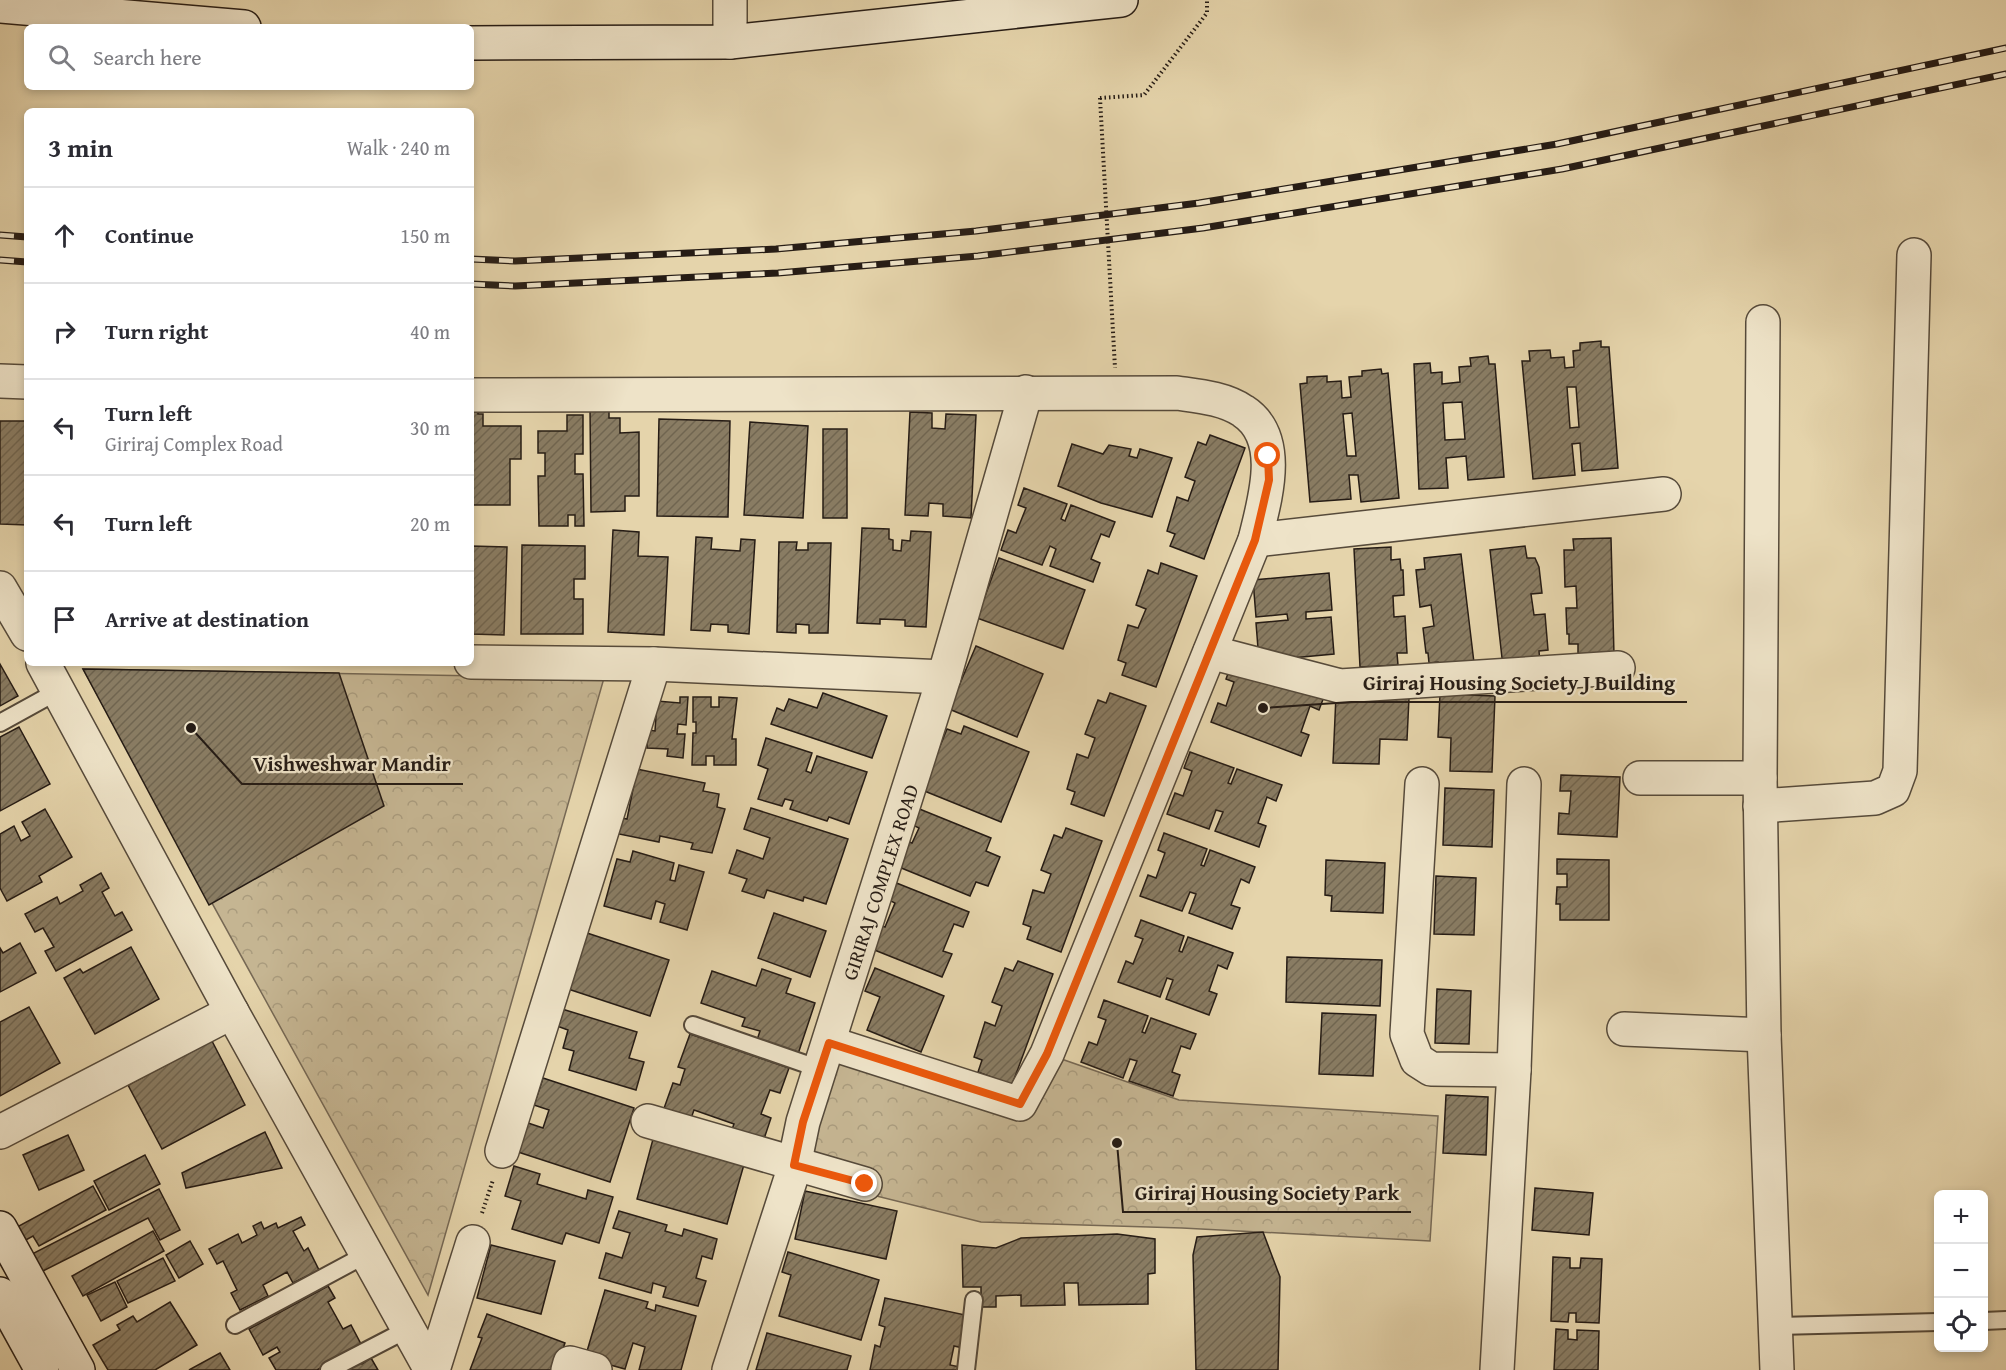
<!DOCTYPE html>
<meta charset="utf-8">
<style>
:root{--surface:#fff;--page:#f2f2f3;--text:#2b2b33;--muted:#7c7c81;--line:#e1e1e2}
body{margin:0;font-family:"Gentium Book Plus",serif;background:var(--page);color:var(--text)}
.controls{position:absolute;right:18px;bottom:18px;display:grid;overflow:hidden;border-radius:9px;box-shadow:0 3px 9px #0003}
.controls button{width:54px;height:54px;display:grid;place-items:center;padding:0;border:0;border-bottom:2px solid var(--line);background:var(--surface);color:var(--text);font:30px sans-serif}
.stop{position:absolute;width:18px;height:18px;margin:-14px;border:4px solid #ea580c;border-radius:50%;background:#fff}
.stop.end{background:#ea580c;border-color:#fff;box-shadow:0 2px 6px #0008}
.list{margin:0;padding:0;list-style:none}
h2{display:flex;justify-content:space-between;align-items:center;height:78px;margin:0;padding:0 24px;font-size:26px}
h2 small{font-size:20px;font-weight:400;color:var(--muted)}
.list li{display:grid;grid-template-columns:39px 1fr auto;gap:18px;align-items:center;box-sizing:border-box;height:96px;padding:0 24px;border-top:2px solid var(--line)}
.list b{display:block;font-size:22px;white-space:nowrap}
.list p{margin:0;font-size:20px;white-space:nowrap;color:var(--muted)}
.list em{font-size:20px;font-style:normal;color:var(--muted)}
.icon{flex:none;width:33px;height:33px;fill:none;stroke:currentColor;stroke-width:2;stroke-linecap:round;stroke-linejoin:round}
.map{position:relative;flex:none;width:2006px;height:1370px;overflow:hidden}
.search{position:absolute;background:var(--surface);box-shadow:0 3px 9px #0003;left:24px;top:24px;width:450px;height:66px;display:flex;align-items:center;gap:15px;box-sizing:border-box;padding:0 21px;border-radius:9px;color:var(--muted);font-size:22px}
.panel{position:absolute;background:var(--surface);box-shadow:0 3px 9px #0003;left:24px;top:108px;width:450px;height:558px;border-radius:9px}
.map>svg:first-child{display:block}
.park{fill:url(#park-crowns);stroke:#766854;stroke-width:1.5}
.building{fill:url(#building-hatch);stroke:#261c15;stroke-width:1.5;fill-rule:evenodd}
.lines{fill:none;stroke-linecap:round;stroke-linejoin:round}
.lane-casing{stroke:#564a3a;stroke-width:20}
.street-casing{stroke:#564a3a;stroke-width:36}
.secondary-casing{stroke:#261c15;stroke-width:36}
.path{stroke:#261c15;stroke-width:4;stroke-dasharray:1.5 3;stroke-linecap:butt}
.lane{stroke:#eee3c8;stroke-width:16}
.street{stroke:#eee3c8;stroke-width:33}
.secondary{stroke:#eee3c8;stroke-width:33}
.rail-casing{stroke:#261c15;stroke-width:7}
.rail{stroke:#eee3c8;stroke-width:4.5;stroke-dasharray:14;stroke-linecap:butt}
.path-bridge{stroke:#261c15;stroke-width:4;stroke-dasharray:1.5 3;stroke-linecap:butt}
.route{stroke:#ea580c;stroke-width:8}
.labels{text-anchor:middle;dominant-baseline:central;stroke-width:4.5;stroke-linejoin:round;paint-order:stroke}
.street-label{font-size:20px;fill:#261c15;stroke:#eee3c8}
.leader{fill:none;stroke:#261c15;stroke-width:2}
.callout-dot{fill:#261c15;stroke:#eee3c8;stroke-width:2}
.callout-label{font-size:21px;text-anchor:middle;font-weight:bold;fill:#261c15;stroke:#eee3c8;stroke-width:4.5;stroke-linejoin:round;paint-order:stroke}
</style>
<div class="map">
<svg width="2006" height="1370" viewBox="0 0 2006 1370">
<defs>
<pattern id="park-crowns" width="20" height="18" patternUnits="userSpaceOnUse" patternTransform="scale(1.5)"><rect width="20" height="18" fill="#c5b592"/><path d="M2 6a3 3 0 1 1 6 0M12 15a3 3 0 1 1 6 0" fill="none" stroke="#a99b7d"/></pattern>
<pattern id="building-hatch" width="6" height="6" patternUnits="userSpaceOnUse" patternTransform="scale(1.5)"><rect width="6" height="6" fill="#897c63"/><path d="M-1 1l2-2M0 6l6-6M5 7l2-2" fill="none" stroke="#706550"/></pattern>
</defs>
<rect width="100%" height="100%" fill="#e5d4ab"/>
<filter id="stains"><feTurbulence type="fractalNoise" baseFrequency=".00333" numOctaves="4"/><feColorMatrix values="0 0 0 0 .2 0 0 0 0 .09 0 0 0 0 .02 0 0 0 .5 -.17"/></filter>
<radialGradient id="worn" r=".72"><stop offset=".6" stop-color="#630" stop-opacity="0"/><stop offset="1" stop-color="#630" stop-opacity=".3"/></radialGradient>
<g class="park">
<polygon points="83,669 604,678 428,1295"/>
<polygon points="829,1043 1020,1103 1047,1054 1179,1100 1438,1116 1430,1241 1182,1228 981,1222 792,1175"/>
</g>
<g class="building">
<path d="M 1601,341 L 1601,347 L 1609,347 L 1618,468 L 1582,471 L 1580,443 L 1572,444 L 1575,475 L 1533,479 L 1522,361 L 1530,361 L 1529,351 L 1550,350 L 1551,358 L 1564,357 L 1565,368 L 1574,367 L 1573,351 L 1580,350 L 1580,343 ZM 1567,387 L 1576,387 L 1579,427 L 1570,428 Z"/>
<path d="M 1488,356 L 1489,364 L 1495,364 L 1504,477 L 1468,480 L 1466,456 L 1446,458 L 1448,488 L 1419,489 L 1414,364 L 1430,363 L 1431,373 L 1442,372 L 1442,384 L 1460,382 L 1459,367 L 1471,366 L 1470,358 ZM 1462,402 L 1465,439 L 1445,440 L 1443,403 Z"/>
<path d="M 1381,369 L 1382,374 L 1388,373 L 1399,498 L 1361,502 L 1358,475 L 1349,475 L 1351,499 L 1310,502 L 1300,384 L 1307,383 L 1307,377 L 1327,376 L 1327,382 L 1341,381 L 1342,398 L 1351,397 L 1349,377 L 1362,376 L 1362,371 ZM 1352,413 L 1356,456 L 1347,456 L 1343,414 Z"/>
<polygon points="471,408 478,408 478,414 483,414 483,426 521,426 521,459 510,459 510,505 471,505"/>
<polygon points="590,408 609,408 609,418 620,418 620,433 639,432 639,496 625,496 625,511 591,512"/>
<polygon points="910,412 932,413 932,428 945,429 946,414 976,415 971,518 943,516 943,504 929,503 928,516 905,515"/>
<polygon points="567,415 583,415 583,454 575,454 575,474 583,474 584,526 575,526 575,515 568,515 568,526 539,526 538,476 545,476 545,453 538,453 538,431 567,431"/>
<polygon points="659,419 730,421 728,517 657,516"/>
<polygon points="0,421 27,421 27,525 0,524"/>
<polygon points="750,422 808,426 803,518 744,515"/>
<rect x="823" y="429" width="24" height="89"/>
<polygon points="1210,435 1245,448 1204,559 1170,546 1175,534 1167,531 1177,497 1188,501 1195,481 1185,477 1198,442 1206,445"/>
<polygon points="1072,444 1103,454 1109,445 1131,449 1129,456 1137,458 1140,449 1172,458 1152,517 1101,503 1058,486"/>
<polygon points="1024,488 1067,504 1061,519 1065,521 1071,505 1115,522 1109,537 1101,534 1091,559 1100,563 1093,582 1050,566 1056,549 1050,546 1042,565 1001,550 1008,530 1016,533 1026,508 1018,505"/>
<polygon points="862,528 889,529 889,539 893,540 893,550 901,551 902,540 910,541 911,531 931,532 926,627 905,626 905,620 880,619 880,624 857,623"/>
<polygon points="613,530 639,532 638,556 668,557 664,635 608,632"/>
<polygon points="696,537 712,538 711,549 740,551 741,539 755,540 749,634 728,632 728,625 711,624 710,631 691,630"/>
<polygon points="1611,538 1614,655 1578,656 1578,644 1569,644 1569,634 1567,634 1566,608 1577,608 1576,586 1565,587 1564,550 1574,550 1573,539"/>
<polygon points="779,542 797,542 796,550 808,550 808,543 831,543 828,633 809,633 809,625 796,624 796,633 777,632"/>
<polygon points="522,545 585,546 585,579 574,579 574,599 583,599 583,634 521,634"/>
<polygon points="471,546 507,547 504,635 471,634"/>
<polygon points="1525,546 1527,558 1535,558 1539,567 1542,593 1531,594 1534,615 1545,614 1548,650 1539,651 1540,663 1503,667 1490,550"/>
<polygon points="1391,547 1391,560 1400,559 1401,570 1403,570 1404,595 1393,596 1394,617 1405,616 1407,653 1397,653 1398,665 1360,667 1354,549"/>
<polygon points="1461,554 1475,671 1439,675 1438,662 1429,663 1428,653 1426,653 1423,628 1434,626 1431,605 1420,607 1416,570 1425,569 1424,558"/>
<polygon points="999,558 1085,590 1063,649 977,618"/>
<polygon points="1161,563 1197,576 1156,687 1122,675 1126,663 1118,660 1128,625 1138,628 1146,609 1136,605 1148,570 1158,574"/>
<polygon points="1329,573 1332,610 1306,612 1306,619 1331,617 1334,654 1259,661 1256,623 1288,620 1287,614 1256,617 1253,580"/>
<polygon points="976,646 1043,674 1017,737 949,709"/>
<polygon points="1233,660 1325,694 1319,710 1310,706 1301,732 1309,735 1301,756 1211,722 1218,703 1226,706 1234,682 1226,679"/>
<polygon points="0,664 18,696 0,706"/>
<polygon points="83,669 339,673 384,806 209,905"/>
<polygon points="823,693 887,716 872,758 771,724 777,708 784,711 789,699 817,708"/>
<polygon points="1110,693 1146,706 1104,816 1071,804 1075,792 1067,789 1077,754 1088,758 1095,738 1085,734 1098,700 1106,703"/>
<polygon points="1440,694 1495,696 1492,772 1450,771 1451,738 1438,737"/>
<polygon points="1336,695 1409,698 1407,740 1380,739 1379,764 1333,763"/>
<polygon points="680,697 688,697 686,725 678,724 677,734 685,734 683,758 667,756 668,749 647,748 648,730 655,731 657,701 680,703"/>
<polygon points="693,697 711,697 711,707 719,707 719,697 737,698 732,739 736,739 736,765 714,765 714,756 706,756 706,765 692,765 693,733 696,733 696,722 693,722"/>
<polygon points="964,726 1029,752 1001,822 922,790 947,729 961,734"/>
<polygon points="19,727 50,784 0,811 0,737"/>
<polygon points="766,738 812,753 806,771 811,773 817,756 867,772 849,824 829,817 827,821 790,809 793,801 785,799 782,806 758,799 768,769 758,765"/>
<polygon points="1190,752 1234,768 1228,783 1231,784 1237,769 1282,785 1276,801 1267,797 1258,823 1266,826 1259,847 1215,831 1223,812 1216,810 1209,829 1167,814 1175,793 1183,796 1192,771 1184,768"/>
<polygon points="627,767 705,783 703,791 719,794 717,807 725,809 712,853 691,849 693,843 660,836 659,842 614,833 617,817 627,819 634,784 624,782"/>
<polygon points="1561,775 1620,777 1617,837 1558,834 1559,813 1569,814 1571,791 1560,791"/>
<polygon points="1445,788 1494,790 1492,847 1443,845"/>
<polygon points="751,808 848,839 826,904 804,897 803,901 767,890 764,898 742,891 747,879 729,873 737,850 763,859 770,838 744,829"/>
<polygon points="917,808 991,838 986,851 1000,857 988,886 976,882 970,896 894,865 904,840 912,843 919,828 911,824"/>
<polygon points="45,809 72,857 39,876 42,882 7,901 0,888 0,834 14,826 21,841 30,836 22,822"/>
<polygon points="1066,828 1102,841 1061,952 1027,939 1031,927 1023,924 1033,890 1044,893 1051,874 1041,870 1054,835 1062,838"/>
<polygon points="1164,833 1207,849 1201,865 1204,866 1210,850 1255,867 1249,883 1241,879 1231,905 1240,908 1232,929 1189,913 1196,894 1190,892 1182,911 1140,896 1148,875 1156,878 1165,853 1158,850"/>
<polygon points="633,851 674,863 670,880 675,881 679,865 704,872 687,930 660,922 665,904 656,901 651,919 604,906 617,859 630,862"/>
<polygon points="1557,859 1609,860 1609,920 1560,920 1560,904 1556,904 1557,887 1567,887 1567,874 1557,874"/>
<polygon points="1326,860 1385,863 1383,913 1331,911 1332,896 1325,895"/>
<polygon points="101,873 109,888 102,892 115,916 122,912 132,930 56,971 45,951 54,947 43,928 35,932 25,914 57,897 60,904 83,891 80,885"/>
<polygon points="1436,876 1476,878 1474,935 1434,934"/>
<polygon points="894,882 969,912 963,927 954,924 943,951 952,954 942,977 867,947 877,924 885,927 895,903 887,899"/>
<polygon points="774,913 826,931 810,977 758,958"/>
<polygon points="1141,920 1184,936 1179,951 1182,952 1188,937 1233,953 1227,969 1218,965 1209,991 1217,994 1209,1015 1166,999 1173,980 1167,978 1160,997 1118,982 1126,961 1133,964 1143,939 1135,936"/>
<polygon points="587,933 669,960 650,1016 568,989"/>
<polygon points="20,943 36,973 0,992 0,948 3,953"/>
<polygon points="131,947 159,999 95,1034 64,978 80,969 83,973"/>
<polygon points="1287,957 1382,960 1380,1006 1286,1002"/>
<polygon points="1018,961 1053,974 1012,1085 978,1072 982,1060 974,1057 985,1022 995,1026 1002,1006 992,1002 1005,968 1013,971"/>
<polygon points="875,968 944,996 921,1052 867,1030 880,997 865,991"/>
<polygon points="762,969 791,979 786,993 815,1003 798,1054 757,1040 760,1031 742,1026 745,1018 701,1003 712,971 756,986"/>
<polygon points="1437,989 1471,991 1469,1044 1435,1043"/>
<polygon points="1104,1000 1148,1016 1142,1032 1145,1033 1151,1018 1196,1034 1190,1049 1181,1046 1172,1072 1180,1075 1173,1096 1129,1081 1137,1061 1130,1059 1123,1078 1081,1062 1089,1042 1097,1045 1106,1020 1098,1017"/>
<polygon points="29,1007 60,1063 0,1096 0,1022"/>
<polygon points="562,1009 637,1032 629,1058 644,1062 636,1090 569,1070 574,1051 563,1048 568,1030 557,1026"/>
<polygon points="1322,1013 1376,1015 1373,1076 1319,1074"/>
<polygon points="690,1034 789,1068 780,1093 770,1090 761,1114 771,1118 761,1148 729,1137 734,1124 694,1110 689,1124 662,1114 673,1083 680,1085 685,1069 678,1067"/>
<polygon points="212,1041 245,1105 162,1149 128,1085"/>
<polygon points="543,1078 634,1108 610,1182 518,1152 528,1123 543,1128 549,1110 534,1105"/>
<polygon points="1446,1095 1488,1097 1486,1155 1443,1153"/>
<polygon points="656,1128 747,1154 727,1224 637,1199"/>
<polygon points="265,1132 282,1168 186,1188 182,1173"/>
<polygon points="68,1135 84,1170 39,1190 23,1155"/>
<polygon points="145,1155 160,1184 109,1210 94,1181"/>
<polygon points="514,1166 540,1174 537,1184 586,1199 588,1190 613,1197 599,1243 566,1233 562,1244 512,1229 521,1201 505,1196"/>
<polygon points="93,1186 106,1210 39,1246 33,1236 24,1241 17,1227"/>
<polygon points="1535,1188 1593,1193 1589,1235 1532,1230"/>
<polygon points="159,1189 180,1230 160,1240 148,1218 41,1272 32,1254"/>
<polygon points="805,1191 897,1211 886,1259 795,1239"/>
<polygon points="619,1211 667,1225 665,1231 682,1236 684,1229 717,1239 712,1259 702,1256 696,1278 706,1281 698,1306 663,1297 666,1287 653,1283 651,1293 599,1278 606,1253 622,1258 630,1233 613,1228"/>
<polygon points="301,1217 305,1225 293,1231 304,1251 308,1248 319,1270 293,1283 287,1272 263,1285 268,1296 240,1310 231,1293 237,1290 223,1261 217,1264 209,1249 238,1234 242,1243 257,1235 253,1226 261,1222 264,1229 276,1223 278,1228"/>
<polygon points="153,1231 164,1251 83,1296 72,1276"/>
<polygon points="1263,1232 1280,1277 1278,1370 1196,1370 1193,1255 1197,1237"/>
<polygon points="1117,1234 1155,1239 1155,1273 1148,1274 1148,1304 1079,1305 1078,1283 1064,1283 1065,1305 1021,1306 1021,1295 996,1296 996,1307 981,1307 981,1287 963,1287 962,1245 996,1248 1021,1238"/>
<polygon points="190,1241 203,1264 179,1278 166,1255"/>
<polygon points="491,1245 555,1261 541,1314 477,1298"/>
<polygon points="788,1252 879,1280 861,1340 779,1316 791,1275 782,1272"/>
<polygon points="1553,1257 1570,1258 1570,1268 1580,1268 1581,1258 1602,1259 1599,1323 1576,1322 1576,1313 1569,1313 1568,1322 1551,1321"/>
<polygon points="163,1258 175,1281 128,1303 117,1281"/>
<polygon points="115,1282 127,1307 101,1321 87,1295"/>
<polygon points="328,1286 335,1298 328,1302 343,1329 351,1325 362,1346 317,1370 276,1370 269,1358 280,1352 277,1347 263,1355 249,1329"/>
<polygon points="605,1290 648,1302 646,1308 655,1311 656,1305 696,1316 681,1370 639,1370 645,1347 633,1343 625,1369 585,1358"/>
<polygon points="885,1298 970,1316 963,1348 954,1346 950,1365 960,1367 959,1370 870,1370 875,1345 880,1347 885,1327 879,1325"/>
<polygon points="170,1302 197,1345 155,1370 108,1370 93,1345 120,1330 117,1325 133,1316 137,1322"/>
<polygon points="487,1314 565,1343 555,1370 470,1370 482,1338 478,1337"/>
<polygon points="1556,1329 1568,1330 1568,1339 1577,1340 1577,1330 1599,1331 1598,1370 1554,1370"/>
<polygon points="767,1333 851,1356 847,1370 756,1370"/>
<polygon points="220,1353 230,1370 189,1370"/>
<polygon points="371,1358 378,1370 345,1370 360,1360 362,1364"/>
</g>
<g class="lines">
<defs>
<g id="lane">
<polyline points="0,723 58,691"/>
<polyline points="693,1025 820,1069"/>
<polyline points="1984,1321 2006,1320"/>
<polyline points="235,1325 367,1254"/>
<polyline points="1775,1326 1938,1322"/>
<polyline points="329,1370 408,1329"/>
<polyline points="966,1370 974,1300"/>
</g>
<g id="street">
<polyline points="730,0 730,42"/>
<polyline points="1763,322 1760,778 1764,1035 1777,1370"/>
<polyline points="0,381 27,382"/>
<path d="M 471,395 L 1177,393 C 1198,396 1224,398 1243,411 C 1285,438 1264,502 1255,540 L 1047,1054 L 1020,1104 L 829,1043"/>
<polyline points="1255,540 1664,494"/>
<polyline points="0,588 27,634"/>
<polyline points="1210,652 1340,686 1618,668"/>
<polyline points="471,662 654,664 944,677"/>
<polyline points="43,663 232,1012 431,1370"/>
<polyline points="1640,778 1760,778"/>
<polyline points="1422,784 1407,1034 1417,1060 1431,1069 1514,1070"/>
<polyline points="1760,806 1875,798 1893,790 1900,771 1914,255"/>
<polyline points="1624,1029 1764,1035"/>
<polyline points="648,1121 865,1184"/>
<polyline points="0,1132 232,1012"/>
<polyline points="502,1151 654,664"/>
<polyline points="433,1370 473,1242"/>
<polyline points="568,1370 570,1363 595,1370"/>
<polyline points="729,1370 792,1175 803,1122 944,677 1026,392"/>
<polyline points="1497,1370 1514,1070 1524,784"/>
</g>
<g id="secondary">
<polyline points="0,6 244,27"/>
<polyline points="471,43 730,42 1121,0"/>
<polyline points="0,1228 78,1370"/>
<polyline points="0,1294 42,1370"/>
</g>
</defs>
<use href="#lane" class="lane-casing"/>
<use href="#street" class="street-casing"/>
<use href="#secondary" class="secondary-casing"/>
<g class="path">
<polyline points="1100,98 1144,95 1207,13 1207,0"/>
<polyline points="482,1213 493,1180"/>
</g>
<use href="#lane" class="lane"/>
<use href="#street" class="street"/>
<use href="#secondary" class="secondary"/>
<defs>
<g id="rail">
<polyline points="0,235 27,237"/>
<polyline points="471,259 515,261 776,249 976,231 1199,203 1557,144 2006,48"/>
<polyline points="0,260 27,262"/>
<polyline points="471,284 515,286 778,273 978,256 1203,228 1562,169 2006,74"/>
</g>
</defs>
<use href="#rail" class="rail-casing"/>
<use href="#rail" class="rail"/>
<polyline class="path-bridge" points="1100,98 1115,368"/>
</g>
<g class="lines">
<polyline class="route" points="865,1184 794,1165 803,1122 829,1043 1020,1104 1047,1054 1255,540 1269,480 1268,456"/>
</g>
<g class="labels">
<g class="street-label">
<text transform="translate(880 882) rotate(-72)">GIRIRAJ COMPLEX ROAD</text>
</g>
</g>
<path class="leader" d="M1263 708L1351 702H1687M191 728L242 784H463M1117 1143L1123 1212H1411"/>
<g class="callout-dot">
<circle cx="1263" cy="708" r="6"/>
<circle cx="191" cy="728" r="6"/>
<circle cx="1117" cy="1143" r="6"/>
</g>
<g class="callout-label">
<text x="1519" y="690">Giriraj Housing Society J Building</text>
<text x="352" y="771">Vishweshwar Mandir</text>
<text x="1267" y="1200">Giriraj Housing Society Park</text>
</g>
<rect width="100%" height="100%" filter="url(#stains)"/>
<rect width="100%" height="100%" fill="url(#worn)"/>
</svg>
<div class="controls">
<button>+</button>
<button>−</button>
<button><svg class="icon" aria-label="locate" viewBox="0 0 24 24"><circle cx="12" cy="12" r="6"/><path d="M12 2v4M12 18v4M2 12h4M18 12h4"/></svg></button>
</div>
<div class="stop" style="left:1268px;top:456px"></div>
<div class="stop end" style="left:865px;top:1184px"></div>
<div class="search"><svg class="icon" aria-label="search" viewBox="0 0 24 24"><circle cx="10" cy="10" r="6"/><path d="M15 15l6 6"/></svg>Search here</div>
<section class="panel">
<h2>3 min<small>Walk · 240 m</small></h2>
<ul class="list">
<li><svg class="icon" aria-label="ahead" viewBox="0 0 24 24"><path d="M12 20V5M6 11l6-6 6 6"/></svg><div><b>Continue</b></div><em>150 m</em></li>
<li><svg class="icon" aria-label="right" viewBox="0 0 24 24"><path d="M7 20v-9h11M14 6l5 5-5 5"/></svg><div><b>Turn right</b></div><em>40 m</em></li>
<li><svg class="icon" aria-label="left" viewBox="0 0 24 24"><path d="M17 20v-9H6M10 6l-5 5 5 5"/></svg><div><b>Turn left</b><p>Giriraj Complex Road</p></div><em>30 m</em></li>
<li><svg class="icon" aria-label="left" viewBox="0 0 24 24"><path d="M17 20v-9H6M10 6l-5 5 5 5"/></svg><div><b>Turn left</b></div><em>20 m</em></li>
<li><svg class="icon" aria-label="arrive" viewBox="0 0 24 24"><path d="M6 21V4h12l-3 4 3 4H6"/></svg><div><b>Arrive at destination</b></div></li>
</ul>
</section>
</div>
